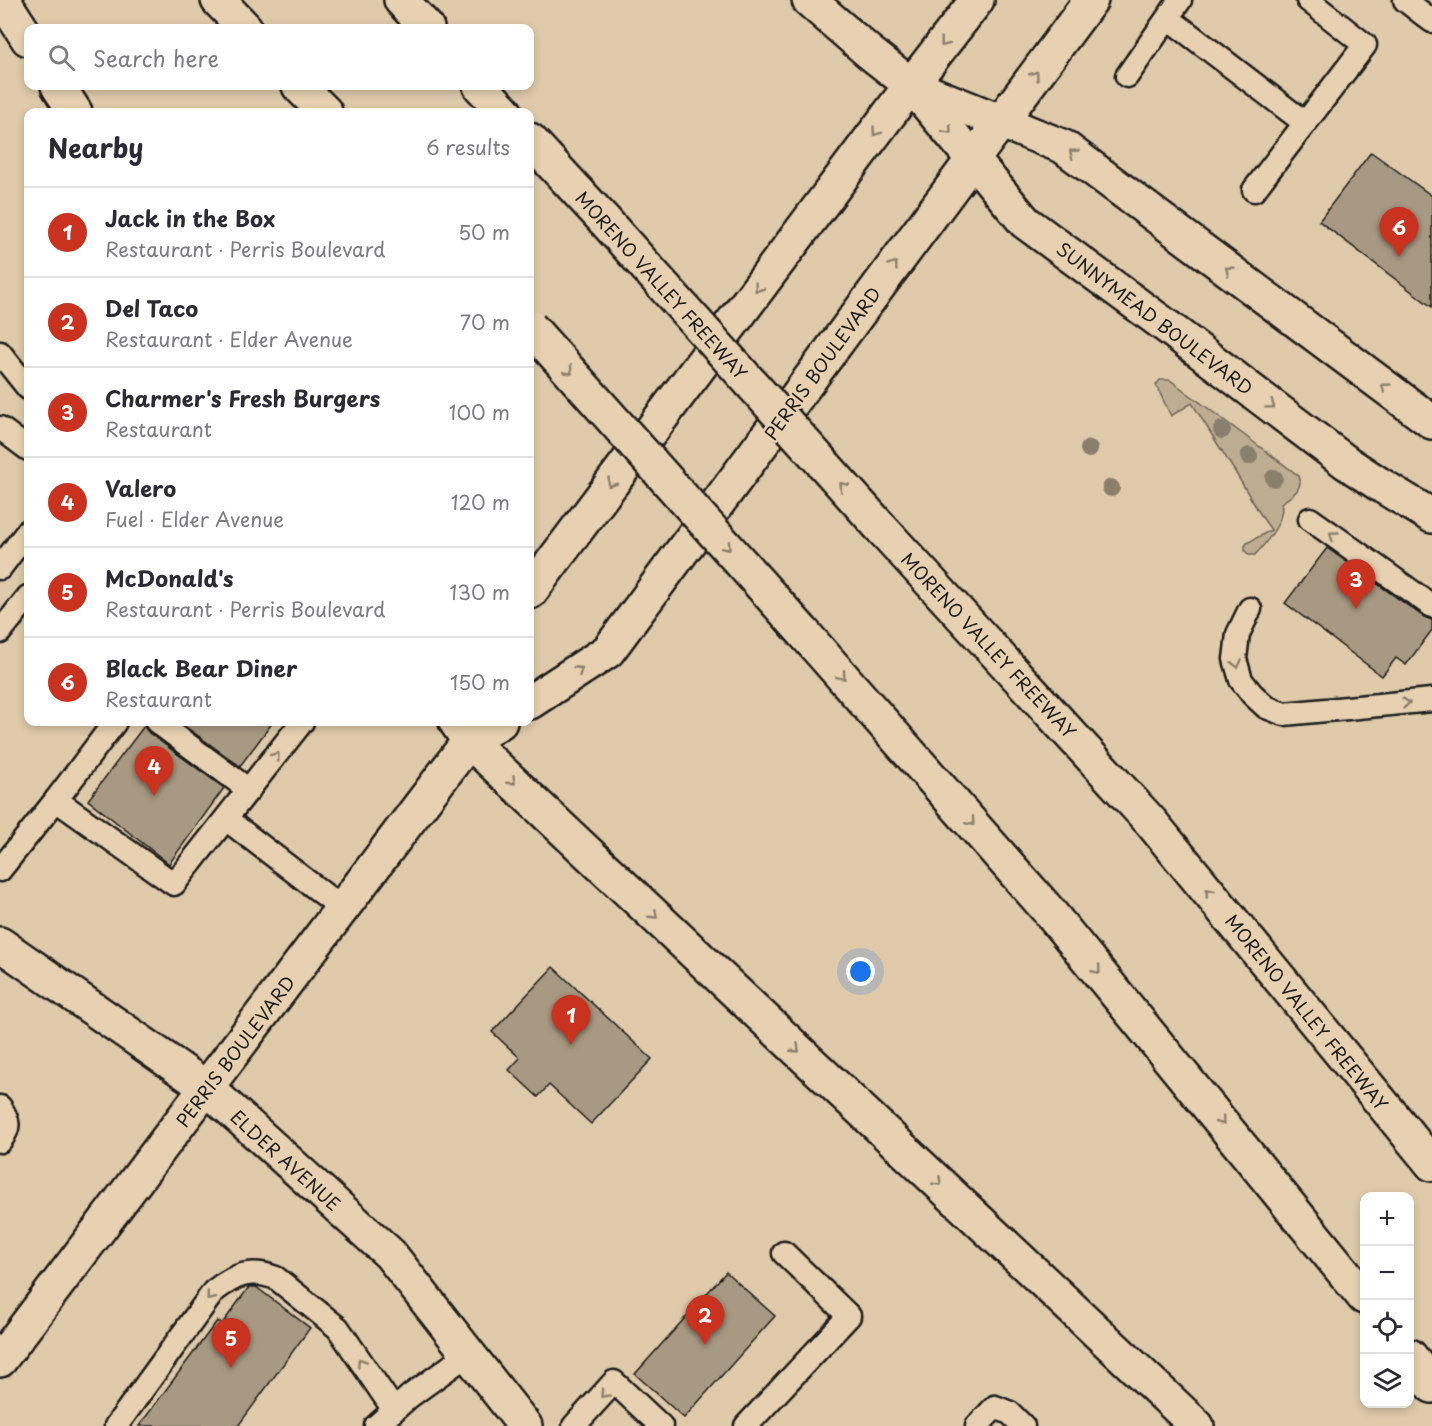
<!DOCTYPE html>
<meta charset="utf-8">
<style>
:root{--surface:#fff;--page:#f2f2f3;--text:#2b2b33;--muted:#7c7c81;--line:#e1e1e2;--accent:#c8321e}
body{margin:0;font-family:"Playpen Sans",sans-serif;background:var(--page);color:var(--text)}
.controls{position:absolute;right:18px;bottom:18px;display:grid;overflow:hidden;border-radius:12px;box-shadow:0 3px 9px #0003}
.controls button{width:54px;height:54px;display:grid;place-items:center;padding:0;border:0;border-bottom:2px solid var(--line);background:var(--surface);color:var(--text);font:30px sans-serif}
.you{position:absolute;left:861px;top:972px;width:21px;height:21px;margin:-15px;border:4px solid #fff;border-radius:50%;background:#1a73e8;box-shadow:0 0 0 9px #1a73e833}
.badge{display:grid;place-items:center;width:39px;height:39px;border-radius:50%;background:var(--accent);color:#fff;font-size:20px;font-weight:700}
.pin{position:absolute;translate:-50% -50px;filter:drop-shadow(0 2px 3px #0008)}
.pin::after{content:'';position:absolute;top:32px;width:21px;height:18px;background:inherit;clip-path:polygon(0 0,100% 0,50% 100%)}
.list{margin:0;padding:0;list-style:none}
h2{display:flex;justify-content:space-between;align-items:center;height:78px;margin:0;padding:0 24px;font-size:26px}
h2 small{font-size:20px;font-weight:400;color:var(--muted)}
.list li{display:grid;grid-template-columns:39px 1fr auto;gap:18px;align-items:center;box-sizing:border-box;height:90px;padding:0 24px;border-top:2px solid var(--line)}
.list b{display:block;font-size:22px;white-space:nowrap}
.list p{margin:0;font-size:20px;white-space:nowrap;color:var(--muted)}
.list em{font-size:20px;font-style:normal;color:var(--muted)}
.icon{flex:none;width:33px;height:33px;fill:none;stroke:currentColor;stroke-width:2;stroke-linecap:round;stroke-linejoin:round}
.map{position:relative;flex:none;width:1432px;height:1426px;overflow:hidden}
.search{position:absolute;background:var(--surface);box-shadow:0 3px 9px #0003;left:24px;top:24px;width:510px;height:66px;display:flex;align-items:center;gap:15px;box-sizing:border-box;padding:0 21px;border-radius:12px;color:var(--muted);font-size:22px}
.panel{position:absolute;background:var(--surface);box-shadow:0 3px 9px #0003;left:24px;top:108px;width:510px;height:618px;border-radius:12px}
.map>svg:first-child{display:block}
.green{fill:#bfad93;stroke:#6e6458;stroke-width:1.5}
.building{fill:#a89982;stroke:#1c1c1c;stroke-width:1.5}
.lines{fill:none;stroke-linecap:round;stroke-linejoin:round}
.service-casing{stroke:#1c1c1c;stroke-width:27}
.minor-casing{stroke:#1c1c1c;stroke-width:38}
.tertiary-casing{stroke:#1c1c1c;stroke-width:38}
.secondary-casing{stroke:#1c1c1c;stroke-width:38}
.primary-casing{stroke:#1c1c1c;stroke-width:38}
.motorway-casing{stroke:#1c1c1c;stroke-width:38}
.service{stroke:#e7d1b0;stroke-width:22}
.minor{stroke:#e7d1b0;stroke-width:33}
.tertiary{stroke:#e7d1b0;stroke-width:33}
.secondary{stroke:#e7d1b0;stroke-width:33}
.primary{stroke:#e7d1b0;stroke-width:33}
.motorway{stroke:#e7d1b0;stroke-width:33}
.motorway-bridge-casing{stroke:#1c1c1c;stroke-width:38;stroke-linecap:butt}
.motorway-bridge{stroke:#e7d1b0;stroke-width:33}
.tree{fill:#8a7e6c}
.oneway{stroke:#8c806d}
.labels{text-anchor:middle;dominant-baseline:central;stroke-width:5;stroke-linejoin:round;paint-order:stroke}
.street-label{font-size:18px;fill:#1c1c1c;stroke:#e7d1b0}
</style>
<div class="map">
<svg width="1432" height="1426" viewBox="0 0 1432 1426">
<rect width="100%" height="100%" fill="#dfcaaa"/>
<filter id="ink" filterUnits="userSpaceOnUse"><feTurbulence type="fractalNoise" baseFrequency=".0167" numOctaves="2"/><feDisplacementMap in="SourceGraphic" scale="12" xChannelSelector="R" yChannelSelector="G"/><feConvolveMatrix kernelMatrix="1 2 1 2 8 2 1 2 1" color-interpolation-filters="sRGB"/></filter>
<g filter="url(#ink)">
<path class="green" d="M 1160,380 L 1170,380 L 1299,476 C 1304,490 1291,496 1281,503 C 1286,519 1266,543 1255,555 L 1249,555 L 1245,551 L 1245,546 L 1247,543 L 1271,530 L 1262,517 L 1237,475 L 1192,403 L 1171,416 L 1156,385 Z"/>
<g class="building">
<polygon points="1371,152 1432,196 1432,307 1319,221"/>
<polygon points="1327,548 1424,617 1432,620 1432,630 1406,665 1396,658 1382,676 1285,603"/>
<polygon points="179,722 273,722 240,766"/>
<polygon points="144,726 149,733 224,788 169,864 88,800"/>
<polygon points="553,967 652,1059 591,1124 549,1085 538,1097 509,1070 520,1058 492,1032"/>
<polygon points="726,1272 775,1316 684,1418 635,1374"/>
<polygon points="249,1287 256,1287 310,1328 238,1426 139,1426 217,1321 222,1324"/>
</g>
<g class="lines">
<defs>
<g id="service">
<polyline points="1405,0 1432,21"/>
<polyline points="1168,18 1305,123"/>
<polyline points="1127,76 1180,0"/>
<polyline points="1254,190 1365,45 1308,0"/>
<polyline points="0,353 28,388"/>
<polyline points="0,428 28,449"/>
<polyline points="1310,519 1432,606"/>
<polyline points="0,568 28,531"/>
<polyline points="1250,609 1238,634 1235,659 1241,680 1252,694 1266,707 1284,714 1432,700"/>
<polyline points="0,632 28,597"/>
<polyline points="157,722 249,790"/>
<polyline points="56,800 115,722"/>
<polyline points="226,819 343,909"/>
<polyline points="0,870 56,800 174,884 302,722"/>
<path d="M 0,1107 C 9,1121 11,1127 0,1141"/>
<path d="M 116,1426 L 214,1291 C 235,1275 250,1268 276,1278 L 338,1328 L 394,1410"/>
<polyline points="376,1426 410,1396 468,1354"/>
<polyline points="574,1426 614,1382 661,1426"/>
<polyline points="746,1426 849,1316 784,1253"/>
<polyline points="977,1426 995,1407 1010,1413 1023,1426"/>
</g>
<polyline id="minor" points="207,1088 390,1254 525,1426"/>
<polyline id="tertiary" points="0,944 207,1088"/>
<g id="secondary">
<polyline points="809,0 869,52 911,85 1025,222 1169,328 1347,463 1379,484 1432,516"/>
<polyline points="915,87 1064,147 1432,422"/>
</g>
<g id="primary">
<polyline points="530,592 911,85 977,0"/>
<polyline points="530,702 608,651 1091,0"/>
<polyline points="0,1360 469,741 500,722"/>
</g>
<g id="motorway">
<polyline points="3,0 28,39"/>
<polyline points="218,0 245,28"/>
<polyline points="401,0 427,28"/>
<polyline points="58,86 75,112"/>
<polyline points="299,86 325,112"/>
<polyline points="480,86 505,112"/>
<polyline points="530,140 605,221"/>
<polyline points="882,529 1151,822 1432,1164"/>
<polyline points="803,632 1047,909 1364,1297"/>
<polyline points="456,722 469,741 1197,1426"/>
<polyline points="1410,1356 1432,1386"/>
</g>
</defs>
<use href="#service" class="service-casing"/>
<use href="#minor" class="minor-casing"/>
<use href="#tertiary" class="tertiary-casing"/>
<use href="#secondary" class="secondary-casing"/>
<use href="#primary" class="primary-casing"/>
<use href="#motorway" class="motorway-casing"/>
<use href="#service" class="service"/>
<use href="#minor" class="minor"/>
<use href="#tertiary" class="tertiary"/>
<use href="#secondary" class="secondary"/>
<use href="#primary" class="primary"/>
<use href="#motorway" class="motorway"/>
<defs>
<g id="motorway-bridge">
<polyline points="605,221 882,529"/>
<polyline points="530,327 803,632"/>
</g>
</defs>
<use href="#motorway-bridge" class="motorway-bridge-casing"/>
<use href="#motorway-bridge" class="motorway-bridge"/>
</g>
<g class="tree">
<circle cx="1222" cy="430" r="9"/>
<circle cx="1089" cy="449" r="9"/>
<circle cx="1249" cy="456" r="9"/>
<circle cx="1274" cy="478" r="9"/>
<circle cx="1111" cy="488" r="9"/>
</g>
<defs><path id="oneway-chevron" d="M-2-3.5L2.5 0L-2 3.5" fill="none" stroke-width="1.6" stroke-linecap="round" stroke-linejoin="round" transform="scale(1.5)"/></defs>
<g class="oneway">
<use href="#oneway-chevron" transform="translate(944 43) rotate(128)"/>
<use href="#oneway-chevron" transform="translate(1035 75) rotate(-54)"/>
<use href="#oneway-chevron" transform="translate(948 130) rotate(50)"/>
<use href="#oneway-chevron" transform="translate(876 132) rotate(127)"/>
<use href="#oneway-chevron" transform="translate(1073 153) rotate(-143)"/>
<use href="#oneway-chevron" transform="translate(894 265) rotate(-54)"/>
<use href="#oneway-chevron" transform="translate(1229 270) rotate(-143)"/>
<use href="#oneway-chevron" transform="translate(758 288) rotate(127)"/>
<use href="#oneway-chevron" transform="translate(569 371) rotate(48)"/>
<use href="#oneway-chevron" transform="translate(1385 387) rotate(-143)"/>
<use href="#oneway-chevron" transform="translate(1271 405) rotate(37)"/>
<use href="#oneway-chevron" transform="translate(611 483) rotate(127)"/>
<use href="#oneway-chevron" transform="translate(843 486) rotate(-132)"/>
<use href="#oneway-chevron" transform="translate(1333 535) rotate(-144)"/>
<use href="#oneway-chevron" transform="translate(727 547) rotate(48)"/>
<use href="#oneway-chevron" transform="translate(1237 664) rotate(77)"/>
<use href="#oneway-chevron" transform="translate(579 670) rotate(-33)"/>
<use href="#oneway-chevron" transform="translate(842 676) rotate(49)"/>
<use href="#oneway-chevron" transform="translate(1406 703) rotate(-5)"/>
<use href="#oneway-chevron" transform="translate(276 756) rotate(-51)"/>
<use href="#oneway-chevron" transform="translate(512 781) rotate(43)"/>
<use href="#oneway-chevron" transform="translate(971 822) rotate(49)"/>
<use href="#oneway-chevron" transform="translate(1209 892) rotate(-129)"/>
<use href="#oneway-chevron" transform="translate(654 915) rotate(43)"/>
<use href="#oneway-chevron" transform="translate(1097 970) rotate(51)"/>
<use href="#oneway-chevron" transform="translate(796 1049) rotate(43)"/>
<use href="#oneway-chevron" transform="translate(1221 1121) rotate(51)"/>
<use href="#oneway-chevron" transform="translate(938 1182) rotate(43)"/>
<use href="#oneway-chevron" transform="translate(210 1297) rotate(129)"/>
<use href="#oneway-chevron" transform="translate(361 1362) rotate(-124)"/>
<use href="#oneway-chevron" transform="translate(604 1394) rotate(133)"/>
</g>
</g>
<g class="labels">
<g class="street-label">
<text transform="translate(662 285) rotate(48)">MORENO VALLEY FREEWAY</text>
<text transform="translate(1155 318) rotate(37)">SUNNYMEAD BOULEVARD</text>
<text transform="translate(822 363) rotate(-54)">PERRIS BOULEVARD</text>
<text transform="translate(989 645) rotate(47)">MORENO VALLEY FREEWAY</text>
<text transform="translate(1307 1012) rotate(51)">MORENO VALLEY FREEWAY</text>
<text transform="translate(235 1051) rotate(-53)">PERRIS BOULEVARD</text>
<text transform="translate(286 1160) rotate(42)">ELDER AVENUE</text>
</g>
</g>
</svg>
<div class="controls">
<button>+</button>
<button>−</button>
<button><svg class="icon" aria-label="locate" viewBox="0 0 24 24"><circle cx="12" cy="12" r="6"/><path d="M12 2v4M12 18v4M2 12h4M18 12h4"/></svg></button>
<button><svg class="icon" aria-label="layers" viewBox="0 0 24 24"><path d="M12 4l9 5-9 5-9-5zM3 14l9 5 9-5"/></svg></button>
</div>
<div class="you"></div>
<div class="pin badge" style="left:571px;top:1045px">1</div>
<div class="pin badge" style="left:705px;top:1345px">2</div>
<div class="pin badge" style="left:1356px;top:609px">3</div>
<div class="pin badge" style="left:154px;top:796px">4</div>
<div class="pin badge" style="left:231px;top:1368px">5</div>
<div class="pin badge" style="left:1399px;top:257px">6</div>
<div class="search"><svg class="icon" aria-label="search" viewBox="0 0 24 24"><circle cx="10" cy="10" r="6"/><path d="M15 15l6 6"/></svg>Search here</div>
<section class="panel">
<h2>Nearby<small>6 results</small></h2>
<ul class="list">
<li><span class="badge">1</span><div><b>Jack in the Box</b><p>Restaurant · Perris Boulevard</p></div><em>50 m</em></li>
<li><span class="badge">2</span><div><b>Del Taco</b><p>Restaurant · Elder Avenue</p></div><em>70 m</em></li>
<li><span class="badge">3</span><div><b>Charmer's Fresh Burgers</b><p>Restaurant</p></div><em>100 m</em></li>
<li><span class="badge">4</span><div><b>Valero</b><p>Fuel · Elder Avenue</p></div><em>120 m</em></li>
<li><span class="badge">5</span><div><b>McDonald's</b><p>Restaurant · Perris Boulevard</p></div><em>130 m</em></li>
<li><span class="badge">6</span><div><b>Black Bear Diner</b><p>Restaurant</p></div><em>150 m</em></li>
</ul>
</section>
</div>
